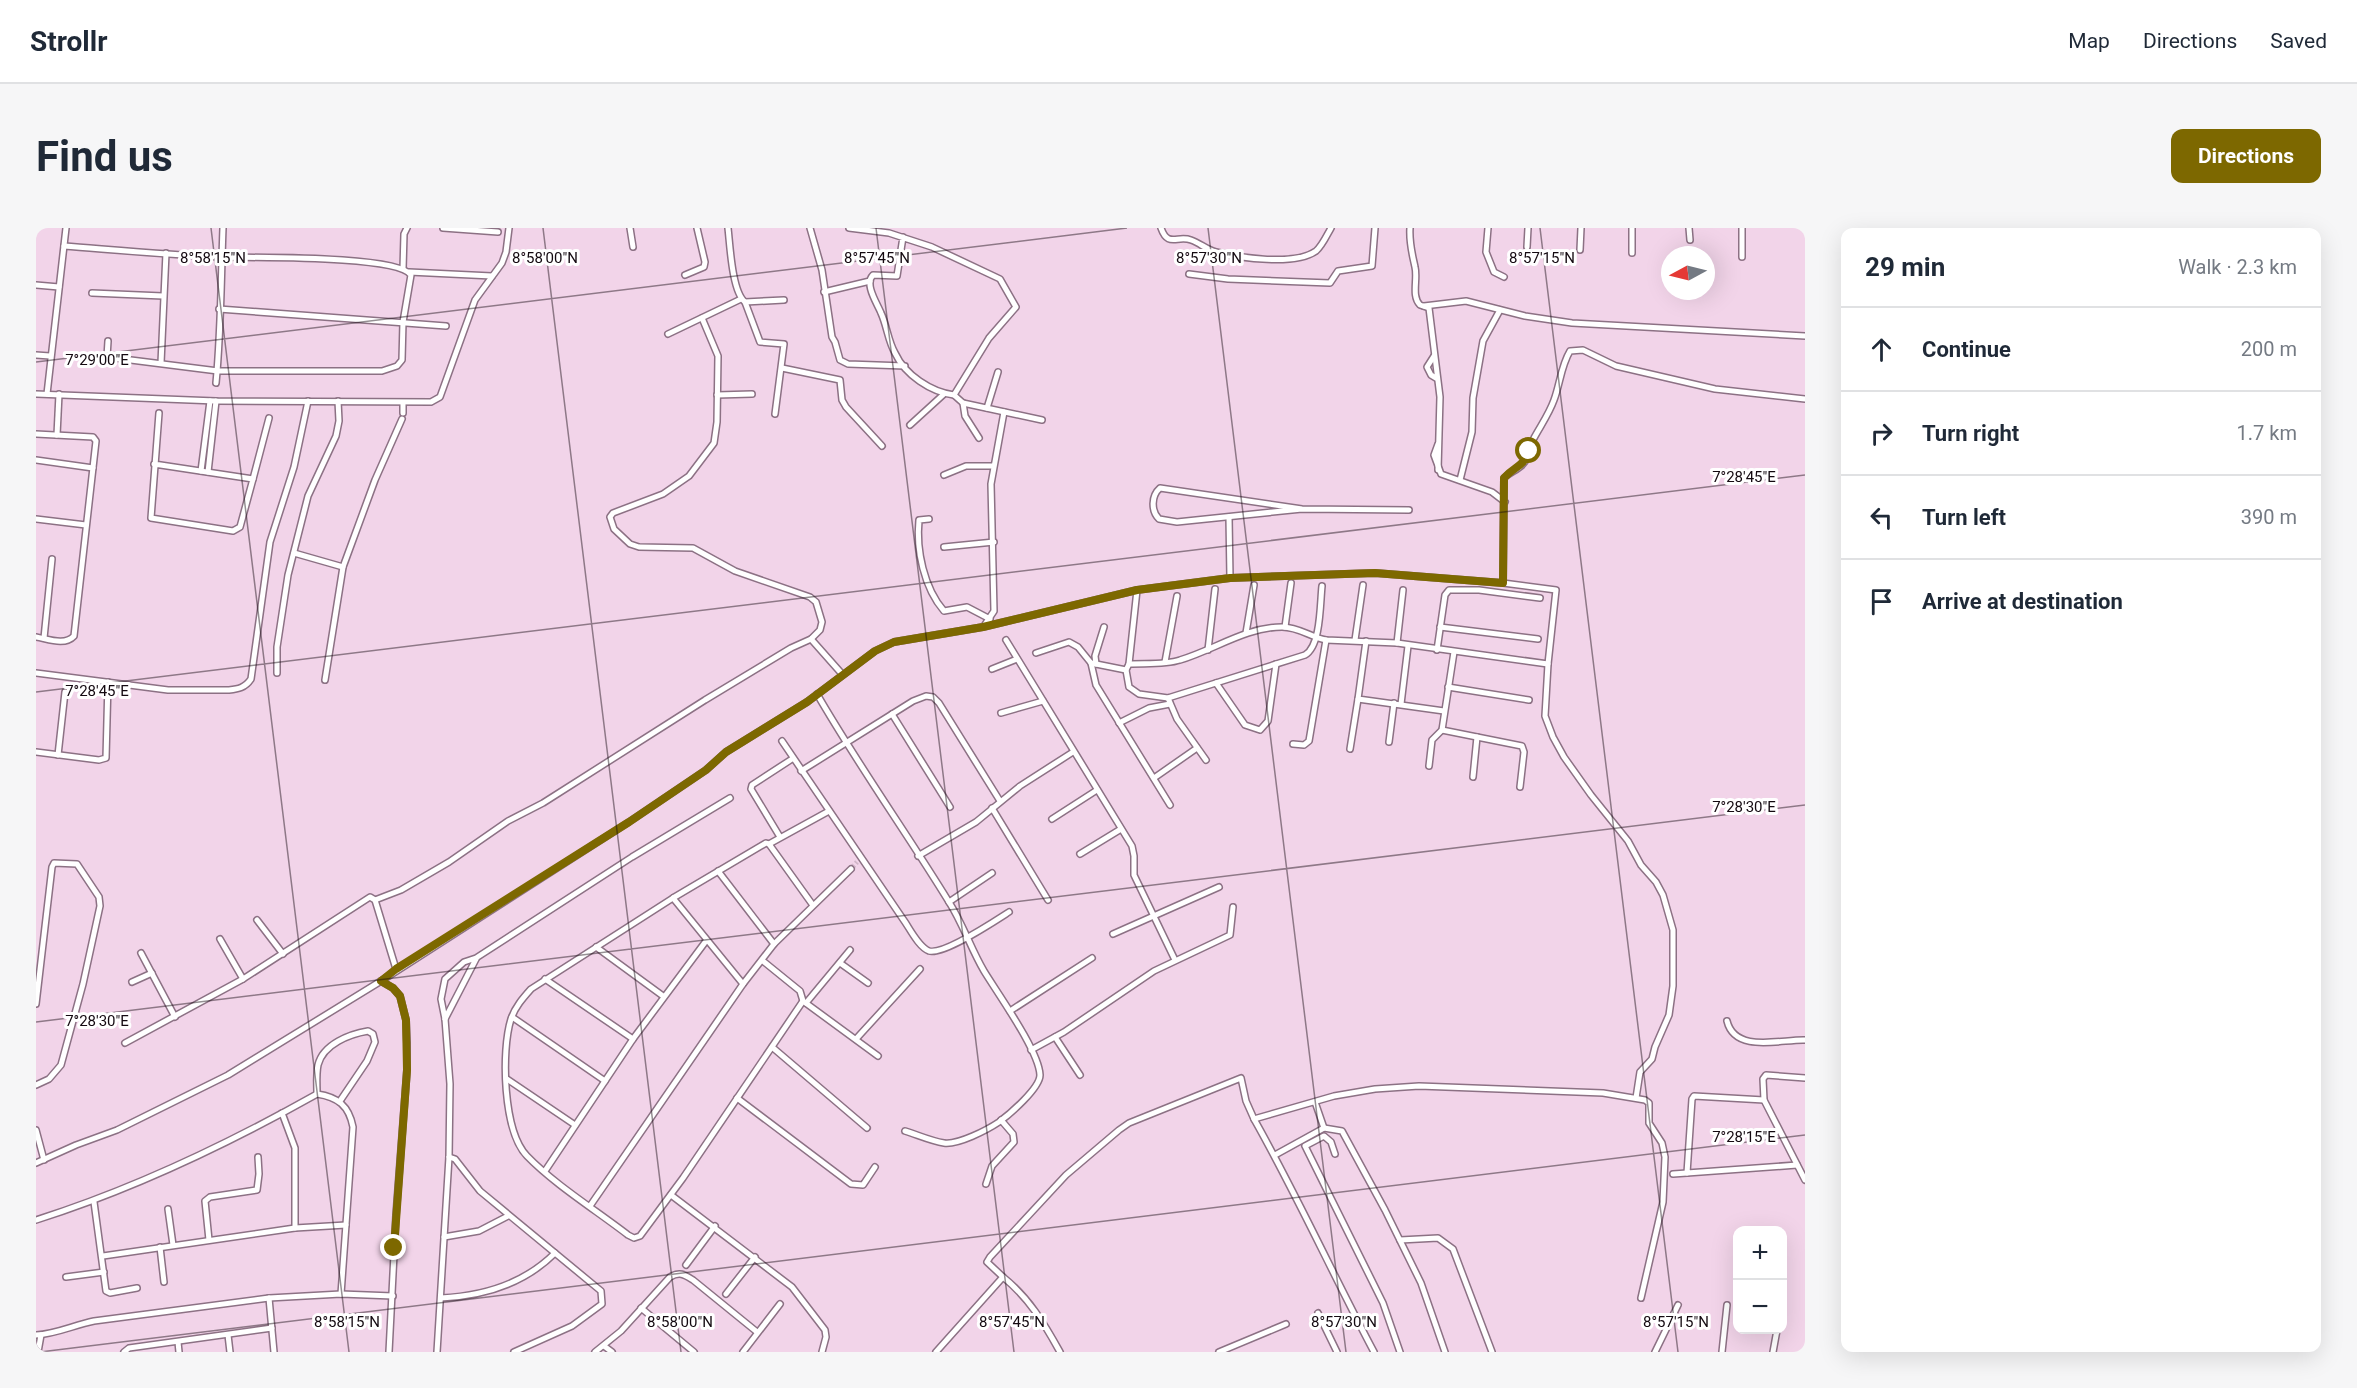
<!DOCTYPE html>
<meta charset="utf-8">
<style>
:root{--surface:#fff;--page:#f6f6f7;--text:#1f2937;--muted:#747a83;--line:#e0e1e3;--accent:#7d6800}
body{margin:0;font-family:Roboto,sans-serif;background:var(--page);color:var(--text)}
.controls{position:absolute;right:18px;bottom:18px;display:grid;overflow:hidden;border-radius:12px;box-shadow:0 6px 24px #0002}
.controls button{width:54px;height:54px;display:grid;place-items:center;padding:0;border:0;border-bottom:2px solid var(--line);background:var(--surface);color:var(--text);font:30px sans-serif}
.compass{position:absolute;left:1625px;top:18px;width:54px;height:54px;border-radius:50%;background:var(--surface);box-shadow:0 6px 24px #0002;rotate:263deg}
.stop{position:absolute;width:18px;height:18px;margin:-14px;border:4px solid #7d6800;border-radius:50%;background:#fff}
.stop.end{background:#7d6800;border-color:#fff;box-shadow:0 2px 6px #0008}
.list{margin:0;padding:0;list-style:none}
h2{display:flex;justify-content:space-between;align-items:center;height:78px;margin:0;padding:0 24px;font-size:26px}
h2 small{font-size:20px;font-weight:400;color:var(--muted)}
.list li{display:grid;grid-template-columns:39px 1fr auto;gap:18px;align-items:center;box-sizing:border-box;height:84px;padding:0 24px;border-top:2px solid var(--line)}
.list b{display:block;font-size:22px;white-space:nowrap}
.list em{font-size:20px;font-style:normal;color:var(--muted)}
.icon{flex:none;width:33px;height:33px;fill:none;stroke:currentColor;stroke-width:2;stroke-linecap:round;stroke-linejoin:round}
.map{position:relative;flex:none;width:1769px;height:1124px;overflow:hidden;border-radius:12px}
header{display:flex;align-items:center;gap:36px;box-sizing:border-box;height:84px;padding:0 30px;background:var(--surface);border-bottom:2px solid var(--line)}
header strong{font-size:28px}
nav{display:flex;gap:33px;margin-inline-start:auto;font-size:21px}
.intro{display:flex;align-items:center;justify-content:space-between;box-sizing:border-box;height:144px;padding:0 36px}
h1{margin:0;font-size:42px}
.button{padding:15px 27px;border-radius:12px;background:var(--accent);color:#fff;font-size:21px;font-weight:700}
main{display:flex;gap:36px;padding:0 36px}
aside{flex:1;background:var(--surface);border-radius:12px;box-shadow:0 6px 24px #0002}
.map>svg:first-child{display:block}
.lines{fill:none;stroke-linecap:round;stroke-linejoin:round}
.minor-tunnel{stroke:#d1b6c8;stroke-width:5;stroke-dasharray:5 2.5;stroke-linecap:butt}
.minor-casing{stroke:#8c7184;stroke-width:8}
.minor{stroke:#fff;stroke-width:5}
.route{stroke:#7d6800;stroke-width:8}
.ticks{fill:none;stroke:#130910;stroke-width:1.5;stroke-opacity:0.45}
.ticks-label{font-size:15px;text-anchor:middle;fill:#130910;stroke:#fff;stroke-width:6;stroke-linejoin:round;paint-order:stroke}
</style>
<header>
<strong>Strollr</strong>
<nav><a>Map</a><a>Directions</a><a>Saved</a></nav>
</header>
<div class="intro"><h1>Find us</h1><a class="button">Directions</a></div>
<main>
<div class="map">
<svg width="1769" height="1124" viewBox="0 0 1769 1124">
<rect width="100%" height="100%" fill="#f2d4e9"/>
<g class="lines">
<polyline class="minor-tunnel" points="815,641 821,634"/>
<defs>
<g id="minor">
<polyline points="407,0 462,4"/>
<polyline points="594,0 597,19"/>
<path d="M 692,0 C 694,17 696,64 709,74 L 748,72"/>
<polyline points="774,0 786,42 796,109 799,114 804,132 812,136 869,138"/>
<path d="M 813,0 L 853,5 L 896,19 L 964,51 L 980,79 L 953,110 L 918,167 C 895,164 869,147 859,125 C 852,113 851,98 845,85 C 841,75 828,56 837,47 L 861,48 L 867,9"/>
<path d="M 1125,0 C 1132,20 1141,7 1155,12 C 1164,15 1171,22 1180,24 C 1204,30 1259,38 1280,23 C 1286,18 1291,7 1295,0"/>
<path d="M 1374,0 C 1373,15 1376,25 1379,39 C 1382,51 1375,68 1384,77 L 1393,80 L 1404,169 L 1402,242"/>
<polyline points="1452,0 1450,24 1458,44 1468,49"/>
<polyline points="1653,0 1654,12"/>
<polyline points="1706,0 1706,29"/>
<path d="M 28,18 C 80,22 133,27 185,29 C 214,30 361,27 375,47 L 367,94 L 366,132 L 361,138 L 346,143 L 182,143 L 71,129 L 72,113"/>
<polyline points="1491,19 1492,0"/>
<polyline points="1544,22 1545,0"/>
<polyline points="1596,25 1596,0"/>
<polyline points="367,41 368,6 371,0"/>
<polyline points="373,44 456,48"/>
<polyline points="1153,46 1192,51 1294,55 1302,43 1336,38 1339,0"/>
<polyline points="649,47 668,39 669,34 661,0"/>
<polyline points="0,57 23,59"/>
<polyline points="788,64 834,53"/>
<polyline points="56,65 127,68"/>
<polyline points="709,74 724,114 748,116 739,186"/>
<polyline points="1388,78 1430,73 1489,88 1536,95 1769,108"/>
<polyline points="183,81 410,98"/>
<polyline points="632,106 705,71"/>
<polyline points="0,127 14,128"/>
<polyline points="1398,128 1391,139 1395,147 1400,150"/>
<polyline points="125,135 130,25"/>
<polyline points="746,140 804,152 806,172 810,179 846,218"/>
<path d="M 180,155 C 185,104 185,52 187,0"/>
<polyline points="0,166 180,173 395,174 404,169 439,72 466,35 470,24 473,0"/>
<polyline points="11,166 30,0"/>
<polyline points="681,167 716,166"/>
<polyline points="918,167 927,175 1006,192"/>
<polyline points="367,175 367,185"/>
<polyline points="927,175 929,188 943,210"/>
<polyline points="951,180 962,144"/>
<polyline points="874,197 908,166"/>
<path d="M 0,206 L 57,209 L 60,213 L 38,408 C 29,418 12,411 0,409"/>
<polyline points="21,207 23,166"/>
<polyline points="1402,216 1398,227 1405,246 1456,264 1469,274"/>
<polyline points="0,232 57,240"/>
<polyline points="118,236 217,251 204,299 197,303 115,290 123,185"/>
<polyline points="165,243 174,173"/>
<polyline points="172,244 180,173"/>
<polyline points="908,247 930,238 957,238"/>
<polyline points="217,251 233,190"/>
<polyline points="1424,252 1436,204 1437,170 1447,113 1464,82"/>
<path d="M 1266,281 L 1141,294 L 1123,291 C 1115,283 1115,268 1124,260 L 1266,281 L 1373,282"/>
<polyline points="1193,289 1194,350"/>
<polyline points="0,291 50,297"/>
<path d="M 893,291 L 883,292 C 880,322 888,360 908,383 L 931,379 L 954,391"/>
<polyline points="908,319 958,314"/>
<polyline points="258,325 307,339"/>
<path d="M 1467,355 L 1468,250 C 1474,244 1482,242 1487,236 C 1494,229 1493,218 1498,210 C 1505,197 1513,186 1518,172 C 1524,156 1525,138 1534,123 L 1547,122 L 1580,138 L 1679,161 L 1769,171"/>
<path d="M 1286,358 C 1284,376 1285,418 1269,427 L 1132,470 L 1103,466 L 1093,459 L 1090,442 L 1093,436 C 1109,435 1129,437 1144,432 C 1178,422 1210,399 1246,399 C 1263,399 1274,409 1290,412 L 1361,415 L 1512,436"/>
<polyline points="948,398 958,383 955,256 968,184"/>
<polyline points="1249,399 1255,355"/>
<polyline points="1404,399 1502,411"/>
<polyline points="1210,405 1218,357"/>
<polyline points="8,410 16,331"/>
<polyline points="775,411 806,446"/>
<polyline points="970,412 1096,618 1098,628 1098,647 1139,732"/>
<polyline points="1319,412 1327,357"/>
<polyline points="1330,413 1322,471 1408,483"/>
<polyline points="1361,415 1367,362"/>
<polyline points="1172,422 1179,361"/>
<polyline points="1401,422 1409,367 1413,362 1443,362 1504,370"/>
<polyline points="1000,425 1033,414 1042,419 1055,435 1090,442"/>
<polyline points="1129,434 1141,368"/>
<polyline points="1055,435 1060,457 1134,577"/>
<polyline points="1060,436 1059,428 1068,399"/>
<polyline points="1093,436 1101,362"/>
<polyline points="956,441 981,431"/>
<path d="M 0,445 L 132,462 L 193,462 C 202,461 209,460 215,451 L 234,314 L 258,239 L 272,173"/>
<polyline points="241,445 241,419 252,347 272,268 300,208 303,193 302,173"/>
<polyline points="289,452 307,339 339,252 366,191"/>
<polyline points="1180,455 1209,497 1224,502 1232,493 1240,436"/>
<polyline points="1412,459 1493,472"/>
<path d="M 781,466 C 822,537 870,604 913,674 C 927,696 935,721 948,743 C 962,766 1003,823 1004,847 C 1004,860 974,886 963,894 C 951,902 922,917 908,915 C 895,913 882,907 869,903"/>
<polyline points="1132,470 1141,491 1170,532"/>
<polyline points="1365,476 1372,418"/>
<polyline points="965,485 1007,473"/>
<polyline points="856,486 914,579"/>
<polyline points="1083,495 1113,480 1134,476"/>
<polyline points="1406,502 1486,518 1488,524 1484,559"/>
<path d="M 746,513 L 869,694 C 875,703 883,719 893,723 C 908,727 959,693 973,684"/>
<polyline points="1353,514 1358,475"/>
<polyline points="1257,516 1268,517 1273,513 1290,412"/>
<polyline points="1314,521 1322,471"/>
<polyline points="0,524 63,532 70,530 72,454"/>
<polyline points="22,527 29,464"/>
<polyline points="1393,538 1396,512 1406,502 1418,424"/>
<polyline points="765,543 877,473 890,468 897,469 903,475 964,573"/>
<polyline points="1437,549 1441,509"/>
<polyline points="1118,550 1161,520"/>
<polyline points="956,580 1012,672"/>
<polyline points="1016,591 1061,562"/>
<polyline points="744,609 715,561 716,557 756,531"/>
<polyline points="733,616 793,583"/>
<polyline points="1044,626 1085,601"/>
<polyline points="882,628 940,594 984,558 1037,524"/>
<polyline points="682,643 738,716"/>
<polyline points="637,670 707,756"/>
<polyline points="339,672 365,662 413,634 472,593 507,575 669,472 755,420 775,411 784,402 786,394 780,374 774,369 699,343 657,320 603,319 594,316 578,301 574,289 577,285 627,266 653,248 678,215 681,194 682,128 666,90"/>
<polyline points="913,674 956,645"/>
<polyline points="221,692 247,726"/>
<polyline points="1077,706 1183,659"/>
<polyline points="184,711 207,751"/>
<polyline points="560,719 627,768"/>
<polyline points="105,725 139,789"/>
<polyline points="727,733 764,763 767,773 842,828"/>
<polyline points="804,735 832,755"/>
<polyline points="509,751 597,811"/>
<polyline points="345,753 357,760 364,768 370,792 371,815 371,842 360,987 353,1124"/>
<polyline points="96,754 116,745"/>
<path d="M 767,773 L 647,950 L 604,1008 L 598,1010 L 592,1007 C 561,983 518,956 491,928 C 467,903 465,823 475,791 C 479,779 487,770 495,761 L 637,670 L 730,615 L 733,616 L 776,676"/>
<polyline points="770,775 814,722"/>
<polyline points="0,776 16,639 18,635 41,636 63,669 64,678 47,756 25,837 13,851 0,857"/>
<polyline points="974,783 1056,730"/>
<polyline points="476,789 569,853"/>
<polyline points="409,791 440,731"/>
<path d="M 1691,793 C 1699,826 1746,811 1769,812"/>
<polyline points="1019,809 1044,847"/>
<polyline points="820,811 884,741"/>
<polyline points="89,815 207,751 334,669 339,672 360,741"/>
<polyline points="736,819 831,900"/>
<polyline points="995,822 1028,804 1118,743 1194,707 1197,679"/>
<polyline points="1769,850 1730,847 1727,851 1728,872 1769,952"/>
<polyline points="471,851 539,897"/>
<path d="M 281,866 C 281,856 280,846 282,837 C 287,816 314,806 332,803 L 337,806 L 339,814 L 331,833 L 304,873"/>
<polyline points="701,870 815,956 827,957 839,939"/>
<polyline points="1728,872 1658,868 1656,871 1651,945 1761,937"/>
<polyline points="1279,874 1288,900"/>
<polyline points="246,885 259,920 259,1000"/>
<polyline points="1218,891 1298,868 1339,861 1383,858 1567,865 1609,872 1613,875 1613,895 1626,915 1629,929 1627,974 1605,1070"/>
<polyline points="0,902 8,932"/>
<polyline points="1299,926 1295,914 1288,908 1269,918 1347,1075 1364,1124"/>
<polyline points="1239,927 1288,900 1306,903 1349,982 1385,1055 1409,1124"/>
<polyline points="413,929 419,931 444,963 565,1063 566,1076 536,1098 478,1124"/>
<polyline points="0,935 40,917 81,902 192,847 345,753 593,594 670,542 690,524 771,474 839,423 858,414 947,399 1101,362 1194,350 1339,345 1467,355 1520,362 1512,436 1509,488 1517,509 1528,529 1555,567 1592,613 1605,637 1620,654 1627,667 1637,702 1637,758 1633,787 1619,819 1616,831 1604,844 1600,870"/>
<polyline points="509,943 597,811 670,713"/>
<polyline points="1637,946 1651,945"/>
<polyline points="950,956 956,938 978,914 977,906 965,892"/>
<polyline points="635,967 756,1059 789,1102 790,1109 786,1124"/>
<polyline points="58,974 70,1063 74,1065 101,1060"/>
<polyline points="554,978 707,756 738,716 815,641"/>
<polyline points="132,981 137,1017"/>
<path d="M 0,992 C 98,961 192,916 281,866 C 302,869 313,878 317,899 L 305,1066"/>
<polyline points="408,1009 443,1003 472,988"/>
<polyline points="173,1012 169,973 174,969 221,962 223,946 222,929"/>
<polyline points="1364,1012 1402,1010 1417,1021 1456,1124"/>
<polyline points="124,1019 128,1054"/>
<polyline points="67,1028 259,1000 310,997"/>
<polyline points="650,1037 679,998"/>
<polyline points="30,1049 68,1044"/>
<path d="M 967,1049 C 993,1070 1008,1095 1024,1124"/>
<polyline points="690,1066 719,1029"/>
<polyline points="233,1070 238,1124"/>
<path d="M 405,1070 C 448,1068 488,1056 519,1025"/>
<polyline points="605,1080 658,1124"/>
<polyline points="1282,1085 1301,1124"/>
<path d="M 0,1107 C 20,1106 38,1097 58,1093 L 233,1070 L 305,1066 L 357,1068"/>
<polyline points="192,1107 194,1124"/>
<polyline points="142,1114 143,1124"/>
<polyline points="568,1118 576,1124"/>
<polyline points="2,1124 5,1107"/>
<polyline points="88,1124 93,1120 236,1100"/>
<polyline points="401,1124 413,929 414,856 409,791 405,771 409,751 428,734 440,730 596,629 694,570"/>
<path d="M 559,1124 L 585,1103 L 634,1049 C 644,1043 649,1047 657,1052 L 721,1104"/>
<polyline points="707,1124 744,1076"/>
<path d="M 900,1124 L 967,1049 L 951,1034 L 954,1029 L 1030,947 L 1083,902 L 1093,895 L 1205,850 L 1210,873 L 1218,891 C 1261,967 1297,1047 1338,1124"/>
<polyline points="1183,1124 1250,1096"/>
<polyline points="1619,1124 1642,1077"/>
<polyline points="1686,1124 1691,1077"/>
<polyline points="1737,1124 1741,1102"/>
</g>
</defs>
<use href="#minor" class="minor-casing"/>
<use href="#minor" class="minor"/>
</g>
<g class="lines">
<path class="route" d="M 358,1020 L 371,842 L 370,792 L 364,768 L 357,760 L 345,753 L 360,741 L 593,594 L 670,542 L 690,524 L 771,474 L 839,423 L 858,414 L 947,399 L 1101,362 L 1194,350 L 1339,345 L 1467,355 L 1468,250 C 1478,238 1487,240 1493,223"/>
</g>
<path class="ticks" d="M 175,0 L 313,1124M 507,0 L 645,1124M 840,0 L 978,1124M 1172,0 L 1310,1124M 1504,0 L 1642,1124M 0,134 L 1091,0M 0,464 L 1769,247M 0,794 L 1769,577M 4,1124 L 1769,907"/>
<g class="ticks-label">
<text x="177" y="35">8°58'15"N</text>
<text x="509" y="35">8°58'00"N</text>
<text x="841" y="35">8°57'45"N</text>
<text x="1173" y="35">8°57'30"N</text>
<text x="1506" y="35">8°57'15"N</text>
<text x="61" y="137">7°29'00"E</text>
<text x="1708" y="254">7°28'45"E</text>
<text x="61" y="468">7°28'45"E</text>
<text x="1708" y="584">7°28'30"E</text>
<text x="61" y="798">7°28'30"E</text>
<text x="1708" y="914">7°28'15"E</text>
<text x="311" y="1099">8°58'15"N</text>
<text x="644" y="1099">8°58'00"N</text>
<text x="976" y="1099">8°57'45"N</text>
<text x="1308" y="1099">8°57'30"N</text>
<text x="1640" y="1099">8°57'15"N</text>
</g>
</svg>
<div class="controls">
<button>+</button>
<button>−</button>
</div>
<svg class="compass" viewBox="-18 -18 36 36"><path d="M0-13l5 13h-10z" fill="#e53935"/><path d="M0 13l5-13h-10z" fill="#747a83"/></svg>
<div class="stop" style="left:1493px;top:223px"></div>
<div class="stop end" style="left:358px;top:1020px"></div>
</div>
<aside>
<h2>29 min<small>Walk · 2.3 km</small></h2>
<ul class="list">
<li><svg class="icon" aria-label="ahead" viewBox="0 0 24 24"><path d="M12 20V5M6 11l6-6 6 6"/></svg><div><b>Continue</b></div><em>200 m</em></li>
<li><svg class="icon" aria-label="right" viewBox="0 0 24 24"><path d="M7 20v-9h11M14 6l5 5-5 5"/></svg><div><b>Turn right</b></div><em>1.7 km</em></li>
<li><svg class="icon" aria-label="left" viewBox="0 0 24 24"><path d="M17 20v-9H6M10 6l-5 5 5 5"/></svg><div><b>Turn left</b></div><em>390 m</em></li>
<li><svg class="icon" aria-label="arrive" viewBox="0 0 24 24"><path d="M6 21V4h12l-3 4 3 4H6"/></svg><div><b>Arrive at destination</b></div></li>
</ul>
</aside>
</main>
